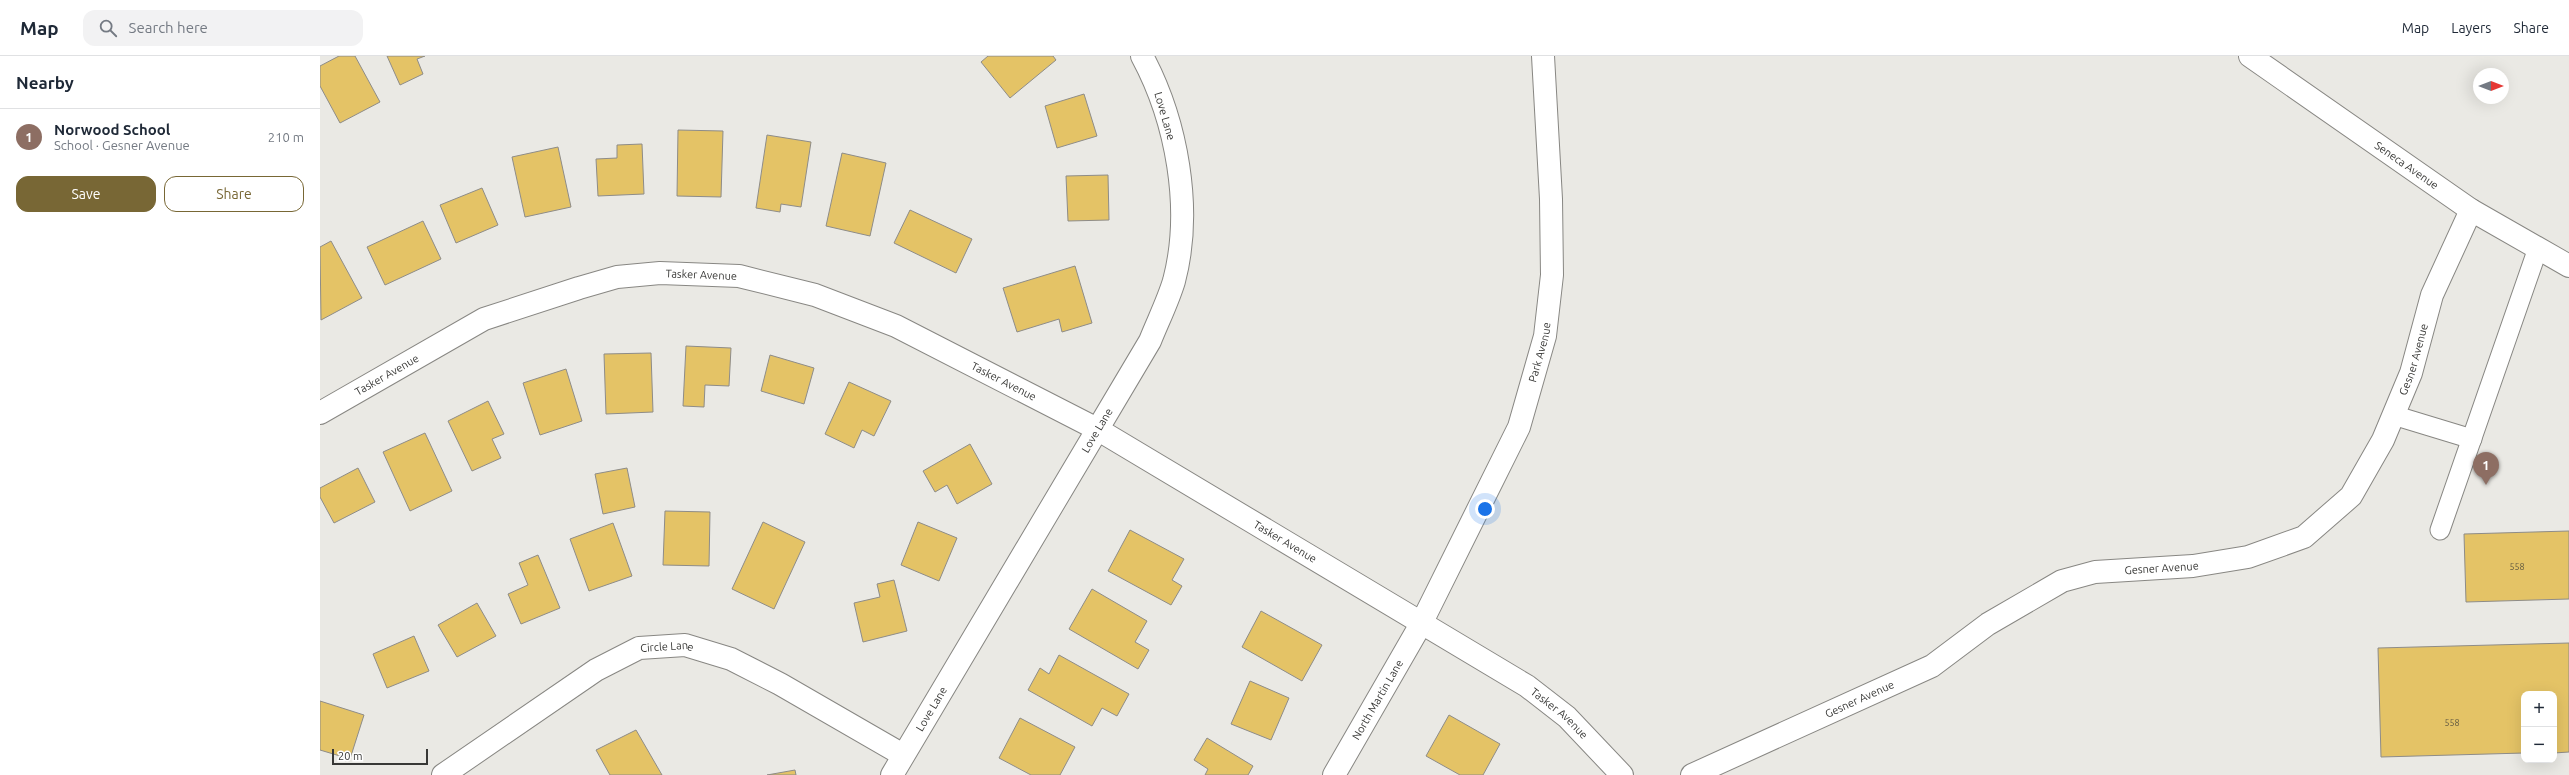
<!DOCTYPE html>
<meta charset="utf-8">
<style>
:root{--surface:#fff;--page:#f2f2f3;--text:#1f2937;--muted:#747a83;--line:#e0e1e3;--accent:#786735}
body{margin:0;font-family:Ubuntu,sans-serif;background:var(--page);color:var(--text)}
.controls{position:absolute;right:12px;bottom:12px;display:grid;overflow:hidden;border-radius:8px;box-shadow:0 4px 16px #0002}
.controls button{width:36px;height:36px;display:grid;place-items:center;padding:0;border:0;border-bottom:1px solid var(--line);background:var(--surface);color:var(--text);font:20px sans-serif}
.compass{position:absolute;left:2153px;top:12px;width:36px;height:36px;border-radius:50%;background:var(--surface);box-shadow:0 4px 16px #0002;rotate:90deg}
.scale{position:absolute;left:12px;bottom:10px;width:96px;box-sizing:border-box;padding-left:4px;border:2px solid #383836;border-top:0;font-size:11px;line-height:14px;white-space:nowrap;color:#383836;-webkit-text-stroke:3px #fff;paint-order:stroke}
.you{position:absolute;left:1165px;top:453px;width:14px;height:14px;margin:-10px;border:3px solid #fff;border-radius:50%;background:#1a73e8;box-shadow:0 0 0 6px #1a73e833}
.badge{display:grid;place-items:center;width:26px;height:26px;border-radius:50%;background:var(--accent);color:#fff;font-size:13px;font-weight:700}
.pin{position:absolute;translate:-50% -33px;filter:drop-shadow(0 1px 2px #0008)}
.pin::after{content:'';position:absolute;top:21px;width:14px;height:12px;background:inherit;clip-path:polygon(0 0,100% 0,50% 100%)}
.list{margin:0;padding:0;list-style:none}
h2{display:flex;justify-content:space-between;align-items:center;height:52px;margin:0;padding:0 16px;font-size:17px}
h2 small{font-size:13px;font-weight:400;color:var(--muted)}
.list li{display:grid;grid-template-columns:26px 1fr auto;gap:12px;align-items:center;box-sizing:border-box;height:56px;padding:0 16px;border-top:1px solid var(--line)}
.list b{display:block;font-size:15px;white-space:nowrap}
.list p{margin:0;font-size:13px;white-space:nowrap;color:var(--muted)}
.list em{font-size:13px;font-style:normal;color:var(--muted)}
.actions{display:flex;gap:8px;padding:12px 16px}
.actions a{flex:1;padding:9px 0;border:1px solid var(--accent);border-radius:12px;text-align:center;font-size:14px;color:var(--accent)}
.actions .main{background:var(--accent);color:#fff}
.icon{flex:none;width:22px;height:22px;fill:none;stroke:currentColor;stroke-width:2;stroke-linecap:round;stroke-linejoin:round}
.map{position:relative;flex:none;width:2249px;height:719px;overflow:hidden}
header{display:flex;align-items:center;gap:24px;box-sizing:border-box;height:56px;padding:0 20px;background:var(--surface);border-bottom:1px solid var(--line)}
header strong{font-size:19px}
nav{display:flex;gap:22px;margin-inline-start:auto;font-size:14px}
.search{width:280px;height:36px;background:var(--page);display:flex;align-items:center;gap:10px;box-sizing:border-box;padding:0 14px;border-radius:12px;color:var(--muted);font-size:15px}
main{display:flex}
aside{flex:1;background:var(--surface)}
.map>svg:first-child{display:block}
.building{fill:#e4c366;stroke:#8e8c88}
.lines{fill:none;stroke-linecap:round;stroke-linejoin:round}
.lane-casing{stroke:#888783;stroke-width:21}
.street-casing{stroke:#888783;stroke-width:24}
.lane{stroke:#fff;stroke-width:19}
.street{stroke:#fff;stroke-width:22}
.labels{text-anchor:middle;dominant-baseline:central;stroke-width:3;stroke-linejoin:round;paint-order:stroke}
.number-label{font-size:9px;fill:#635b42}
.street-label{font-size:11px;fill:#383836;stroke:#fff}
</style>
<header>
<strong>Map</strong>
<div class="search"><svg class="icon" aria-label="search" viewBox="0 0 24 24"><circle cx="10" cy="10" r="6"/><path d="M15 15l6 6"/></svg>Search here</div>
<nav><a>Map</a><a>Layers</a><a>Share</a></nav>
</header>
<main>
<aside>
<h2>Nearby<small></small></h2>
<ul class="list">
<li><span class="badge" style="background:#8d6e63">1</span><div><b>Norwood School</b><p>School · Gesner Avenue</p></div><em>210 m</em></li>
</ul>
<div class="actions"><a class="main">Save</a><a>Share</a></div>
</aside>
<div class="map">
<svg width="2249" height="719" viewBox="0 0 2249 719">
<rect width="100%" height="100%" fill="#eae9e4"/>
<g class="building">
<polygon points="19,0 35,0 60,46 20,67 0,30 0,10"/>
<polygon points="67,0 105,0 97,3 103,18 80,29"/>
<polygon points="668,0 733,0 736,4 690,42 661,6"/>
<polygon points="764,38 777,80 737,92 725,50"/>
<polygon points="358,74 403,75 401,141 357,140"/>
<polygon points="447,79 491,86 481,151 461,148 460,156 436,152"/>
<polygon points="322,88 324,138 278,140 276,103 297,102 297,89"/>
<polygon points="238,91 251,151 205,161 192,101"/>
<polygon points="522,97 566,107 550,180 506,170"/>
<polygon points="788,119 789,164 748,165 746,120"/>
<polygon points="162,132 178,169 136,187 120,149"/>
<polygon points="590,154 652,183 636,217 574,187"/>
<polygon points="103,165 121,203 65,229 47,191"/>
<polygon points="11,185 42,242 1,264 0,191"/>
<polygon points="755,210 772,267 742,276 739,263 697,276 683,232"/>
<polygon points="366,290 411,292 409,330 385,329 384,351 363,350"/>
<polygon points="331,297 333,356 286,358 284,298"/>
<polygon points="450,299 494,312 484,348 441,335"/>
<polygon points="246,313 262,365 220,379 203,327"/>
<polygon points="529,326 571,345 554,380 542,374 534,392 505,378"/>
<polygon points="168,345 184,378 172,383 181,402 152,415 128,365"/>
<polygon points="105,377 132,435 90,455 63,396"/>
<polygon points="650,388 672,428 637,448 627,429 615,436 603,415"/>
<polygon points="38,412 55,446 14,467 0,441 0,432"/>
<polygon points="307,412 315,451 283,458 275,418"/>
<polygon points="345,455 390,456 389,510 343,509"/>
<polygon points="443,466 485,486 454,553 412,533"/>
<polygon points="598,466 637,482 619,525 581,509"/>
<polygon points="293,467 312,520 269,535 250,483"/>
<polygon points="810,474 864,503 852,524 862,530 851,549 788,515"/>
<polygon points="2249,475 2249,543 2146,546 2144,478"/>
<polygon points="218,499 240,552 201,568 188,538 208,529 199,507"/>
<polygon points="574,524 587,575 543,586 534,547 560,541 557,528"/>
<polygon points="772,533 827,565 815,586 829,594 818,613 749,573"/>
<polygon points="157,547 176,580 137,601 118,569"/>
<polygon points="941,555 1002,589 982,625 922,591"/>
<polygon points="94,580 109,615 67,632 53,598"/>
<polygon points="2249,587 2249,696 2234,697 2234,638 2204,638 2204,697 2061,701 2058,592"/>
<polygon points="739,599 809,638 797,660 782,652 772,670 708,634 720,612 729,618"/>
<polygon points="930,625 969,642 951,684 911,668"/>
<polygon points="0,645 44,659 30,703 0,694"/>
<polygon points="1129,659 1180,688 1163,719 1140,719 1106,700"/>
<polygon points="700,662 755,691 740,719 711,719 679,702"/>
<polygon points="316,674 342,719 290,719 276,694"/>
<polygon points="887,682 933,710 928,719 885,719 888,713 874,704"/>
<polygon points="475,714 476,719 447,719"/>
</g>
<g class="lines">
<defs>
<g id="lane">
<polyline points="2073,359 2152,383"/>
<polyline points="2120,474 2218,192"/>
</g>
<g id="street">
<path id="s1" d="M 1930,0 L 2151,154 L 2249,210"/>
<path id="s2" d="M 0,357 L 164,263 L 259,232 L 297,221 L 340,217 L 419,220 L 495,239 L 576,270 L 777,373 L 1207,630 L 1247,661 L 1302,719"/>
<path id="s3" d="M 123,719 L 276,614 L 319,592 L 365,589 L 411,603 L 460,628 L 583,699"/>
<path id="s4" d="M 572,719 L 830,285 C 838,265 848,245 854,225 C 873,153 857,65 822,0"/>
<path id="s5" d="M 1014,719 L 1101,568 L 1199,371 L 1225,280 L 1232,219 L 1231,143 L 1223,0"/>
<path id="s6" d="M 1372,719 L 1612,610 L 1668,568 L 1742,525 L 1775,516 L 1873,510 L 1928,501 L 1984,481 L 2031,440 L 2063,384 L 2091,317 L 2112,239 L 2151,154"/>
</g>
</defs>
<use href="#lane" class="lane-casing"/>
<use href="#street" class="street-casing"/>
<use href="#lane" class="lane"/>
<use href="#street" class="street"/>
</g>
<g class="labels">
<g class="number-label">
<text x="2197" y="511">558</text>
<text x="2132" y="667">558</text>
</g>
<g class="street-label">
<text transform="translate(845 60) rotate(74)">Love Lane</text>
<text stroke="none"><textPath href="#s1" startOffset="191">Seneca Avenue</textPath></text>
<text stroke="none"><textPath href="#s2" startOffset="413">Tasker Avenue</textPath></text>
<text stroke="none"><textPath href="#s5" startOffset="472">Park Avenue</textPath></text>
<text stroke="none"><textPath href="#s6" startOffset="880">Gesner Avenue</textPath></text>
<text stroke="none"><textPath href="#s2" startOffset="77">Tasker Avenue</textPath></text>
<text stroke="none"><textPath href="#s2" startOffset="737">Tasker Avenue</textPath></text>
<text stroke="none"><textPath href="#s4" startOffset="401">Love Lane</textPath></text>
<text stroke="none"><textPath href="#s2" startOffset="1061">Tasker Avenue</textPath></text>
<text stroke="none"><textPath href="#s6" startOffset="520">Gesner Avenue</textPath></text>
<text stroke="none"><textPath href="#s3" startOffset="262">Circle Lane</textPath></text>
<text stroke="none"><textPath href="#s5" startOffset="87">North Martin Lane</textPath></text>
<text stroke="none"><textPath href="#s6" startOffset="184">Gesner Avenue</textPath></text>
<text stroke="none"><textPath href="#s4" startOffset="77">Love Lane</textPath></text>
<text stroke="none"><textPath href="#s2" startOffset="1385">Tasker Avenue</textPath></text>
</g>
</g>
</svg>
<div class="controls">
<button>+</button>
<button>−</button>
</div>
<svg class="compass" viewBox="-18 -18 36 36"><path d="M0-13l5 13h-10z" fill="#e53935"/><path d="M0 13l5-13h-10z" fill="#747a83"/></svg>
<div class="scale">20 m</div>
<div class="you"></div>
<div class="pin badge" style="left:2166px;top:429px;background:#8d6e63">1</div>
</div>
</main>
